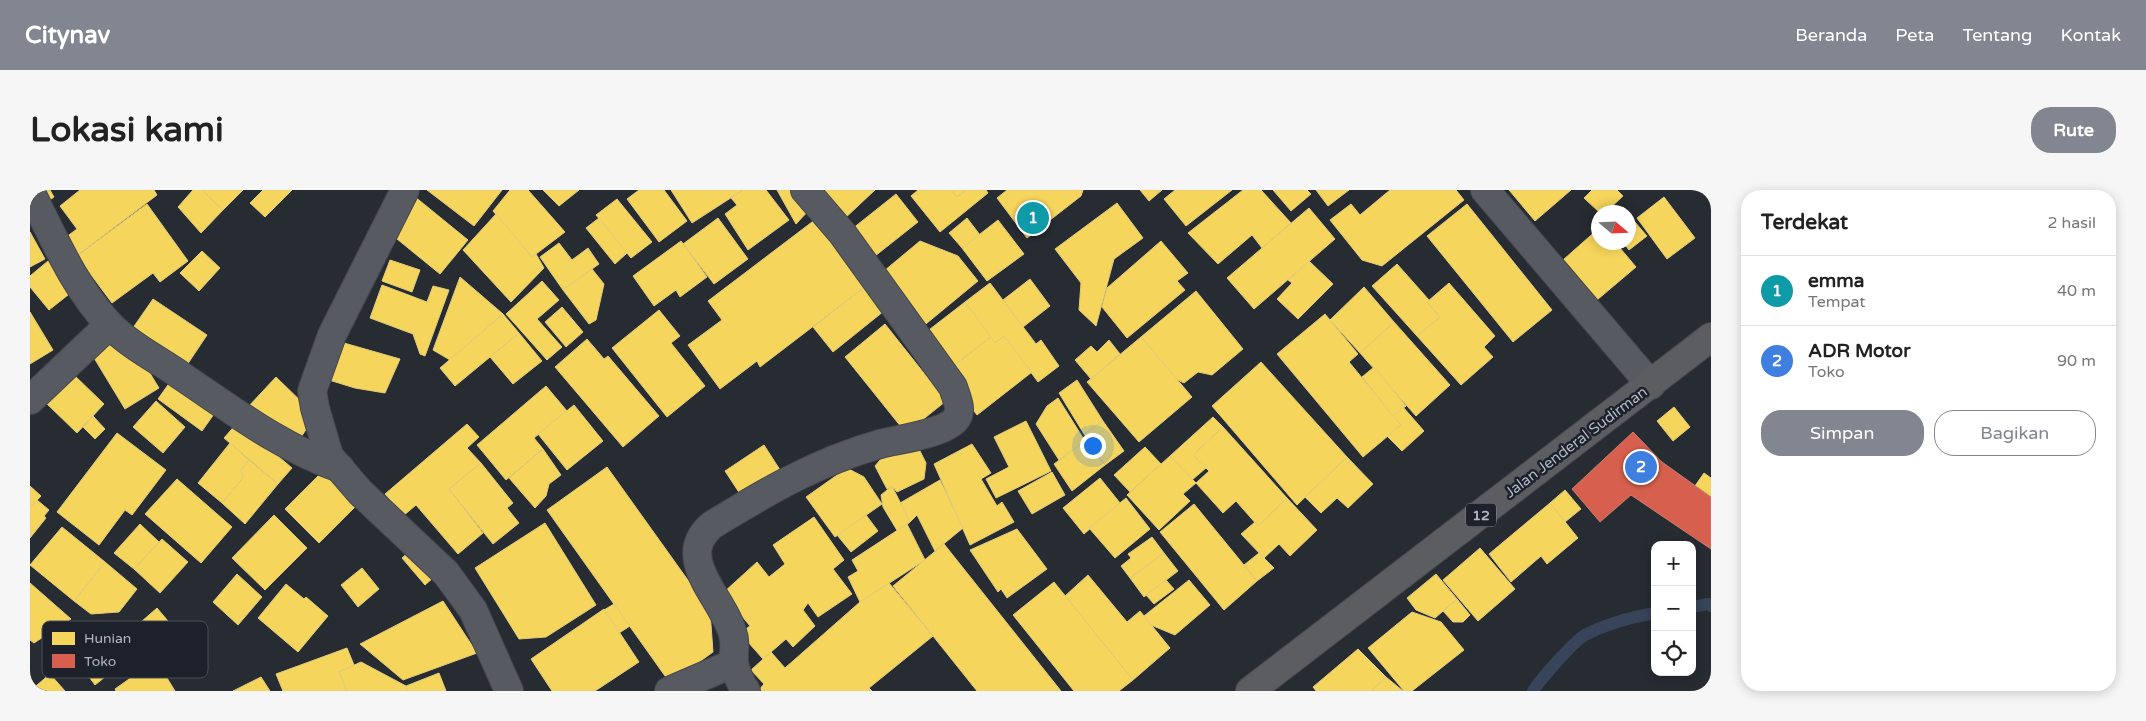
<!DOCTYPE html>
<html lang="id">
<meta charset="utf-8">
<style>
:root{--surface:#fff;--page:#f6f6f6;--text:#222;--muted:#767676;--line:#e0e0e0;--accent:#818690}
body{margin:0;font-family:"Varela Round",sans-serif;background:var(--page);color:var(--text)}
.controls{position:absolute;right:15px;bottom:15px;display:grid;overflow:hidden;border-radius:10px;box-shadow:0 2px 12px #0003}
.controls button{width:45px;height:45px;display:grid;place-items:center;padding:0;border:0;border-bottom:1px solid var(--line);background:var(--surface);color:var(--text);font:25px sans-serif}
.compass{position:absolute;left:1561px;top:15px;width:45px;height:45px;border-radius:50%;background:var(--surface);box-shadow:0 2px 12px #0003;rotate:109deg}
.you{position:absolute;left:1062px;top:255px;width:18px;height:18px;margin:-12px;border:4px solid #fff;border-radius:50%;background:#1a73e8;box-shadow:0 0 0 8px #1a73e833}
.badge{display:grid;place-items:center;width:32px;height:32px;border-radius:50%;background:var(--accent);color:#fff;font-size:16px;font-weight:700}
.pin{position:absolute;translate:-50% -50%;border:2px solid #fff;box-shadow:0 1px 5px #0006}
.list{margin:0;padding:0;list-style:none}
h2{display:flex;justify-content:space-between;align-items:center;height:65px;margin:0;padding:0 20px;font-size:21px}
h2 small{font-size:16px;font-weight:400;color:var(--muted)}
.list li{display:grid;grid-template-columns:32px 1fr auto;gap:15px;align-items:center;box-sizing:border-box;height:70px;padding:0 20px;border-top:1px solid var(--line)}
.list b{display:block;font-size:19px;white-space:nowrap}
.list p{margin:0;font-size:16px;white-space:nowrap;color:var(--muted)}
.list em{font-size:16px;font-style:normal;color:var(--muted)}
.actions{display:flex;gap:10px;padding:15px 20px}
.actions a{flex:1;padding:11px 0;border:1px solid var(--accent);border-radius:20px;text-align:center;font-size:18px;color:var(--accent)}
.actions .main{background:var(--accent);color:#fff}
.icon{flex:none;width:28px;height:28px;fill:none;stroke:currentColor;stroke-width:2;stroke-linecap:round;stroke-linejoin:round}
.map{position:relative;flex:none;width:1681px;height:501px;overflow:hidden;border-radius:20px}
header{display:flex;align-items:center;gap:30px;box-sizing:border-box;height:70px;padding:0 25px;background:var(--accent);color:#fff}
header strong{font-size:24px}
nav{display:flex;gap:28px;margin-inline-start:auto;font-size:18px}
.intro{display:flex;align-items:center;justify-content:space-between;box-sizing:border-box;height:120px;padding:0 30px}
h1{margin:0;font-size:35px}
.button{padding:12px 22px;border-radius:20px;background:var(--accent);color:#fff;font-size:18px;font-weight:700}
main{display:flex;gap:30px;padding:0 30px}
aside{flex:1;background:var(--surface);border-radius:20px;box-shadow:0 2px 12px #0003}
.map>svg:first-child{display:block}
.homes{fill:#f6d55c;stroke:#e1cc7b}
.shops{fill:#d6604d;stroke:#cb7a70}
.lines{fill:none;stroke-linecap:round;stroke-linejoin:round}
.stream{stroke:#384459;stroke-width:12}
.street-casing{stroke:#44474d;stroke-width:30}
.highway-casing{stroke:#44474d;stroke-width:30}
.street{stroke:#575a60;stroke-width:28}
.highway{stroke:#5b5d61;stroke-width:28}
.labels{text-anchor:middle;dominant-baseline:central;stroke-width:5;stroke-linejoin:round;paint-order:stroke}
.shield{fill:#1c212b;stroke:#848a95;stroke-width:1}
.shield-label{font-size:14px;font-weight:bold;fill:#b1b7c3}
.street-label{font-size:15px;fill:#b1b7c3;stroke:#1c212b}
.key{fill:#1c212b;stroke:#494e59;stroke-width:1}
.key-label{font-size:14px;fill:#b1b7c3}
</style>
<header>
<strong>Citynav</strong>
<nav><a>Beranda</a><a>Peta</a><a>Tentang</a><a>Kontak</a></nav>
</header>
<div class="intro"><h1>Lokasi kami</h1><a class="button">Rute</a></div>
<main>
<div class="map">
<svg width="1681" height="501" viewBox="0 0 1681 501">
<rect width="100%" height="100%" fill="#272b32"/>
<g class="homes">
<polygon points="5,0 20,0 24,7 14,14"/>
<polygon points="50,0 124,0 127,5 41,70 28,53 47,39 30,16"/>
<polygon points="163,0 172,0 193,20 171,43 148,17"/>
<polygon points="172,0 213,0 193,20"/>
<polygon points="233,0 262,0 235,27 220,13"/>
<polygon points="397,0 472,0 444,36"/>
<polygon points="480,0 498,0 535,42 502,67 463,21"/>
<polygon points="513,0 549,0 529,16"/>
<polygon points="609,0 634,0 657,31 629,52 597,9"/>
<polygon points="641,0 713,0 662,33"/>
<polygon points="713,0 736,0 759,30 718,60 695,24 707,15 701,8"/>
<polygon points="747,0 767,0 779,20 766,34"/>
<polygon points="786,0 845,0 813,30"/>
<polygon points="888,0 921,0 927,7 936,0 956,0 958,3 910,42 881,6"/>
<polygon points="921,0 936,0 927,7"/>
<polygon points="977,0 1053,0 1051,6 997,48 967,8"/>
<polygon points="1110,0 1132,0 1119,11"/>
<polygon points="1145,0 1202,0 1156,36 1134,9"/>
<polygon points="1213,0 1231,0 1261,33 1232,58 1222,45 1188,74 1158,43"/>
<polygon points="1243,0 1277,0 1281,4 1261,21"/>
<polygon points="1286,0 1319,0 1298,16"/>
<polygon points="1360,0 1426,0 1434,10 1352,76 1332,70 1300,30 1321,14 1330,25"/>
<polygon points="1479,0 1541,0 1505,31"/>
<polygon points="1562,0 1587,0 1593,6 1576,22 1569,22 1554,8"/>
<polygon points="866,4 888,32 840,70 817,43"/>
<polygon points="384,6 438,50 410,84 356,40"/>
<polygon points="1634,7 1665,48 1637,69 1607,28"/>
<polygon points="587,9 622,52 601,68 566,25"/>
<polygon points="1087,13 1113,48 1084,69 1066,136 1049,120 1051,93 1025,59"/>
<polygon points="117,14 158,71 130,92 123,83 82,113 47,66"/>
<polygon points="1437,14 1522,120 1483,152 1397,46"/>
<polygon points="1593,17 1597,22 1586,22"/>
<polygon points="1279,18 1305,49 1224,119 1197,88"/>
<polygon points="466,24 502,67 506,64 514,78 481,112 433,60"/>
<polygon points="1598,24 1617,46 1599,60 1593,52 1598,52"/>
<polygon points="569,28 597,63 585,74 556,38"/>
<polygon points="688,28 718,69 684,94 653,54"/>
<polygon points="937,28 950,45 932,58 919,43"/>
<polygon points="786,29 836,96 730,177 727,171 690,199 658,155 692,130 678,111"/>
<polygon points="968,30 994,64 957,91 932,58"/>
<polygon points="1568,39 1568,52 1585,52 1606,77 1567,110 1533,70"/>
<polygon points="0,42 15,69 0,77"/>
<polygon points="651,51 677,87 650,107 646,100 624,116 603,86"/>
<polygon points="890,51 928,66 948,91 891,138 848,86"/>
<polygon points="1131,51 1158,83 1147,91 1155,100 1097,148 1072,117 1077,98"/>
<polygon points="529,53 542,70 558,58 569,74 533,100 510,67"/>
<polygon points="172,61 190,78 169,101 150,83"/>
<polygon points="360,70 390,80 382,102 352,91"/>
<polygon points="18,71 43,101 19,120 0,97 0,86"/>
<polygon points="1279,71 1303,94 1268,129 1247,109 1262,93 1258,90"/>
<polygon points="1367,74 1399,110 1397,112 1410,127 1387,146 1342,96"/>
<polygon points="562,79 574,94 566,130 559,134 533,100"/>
<polygon points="430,87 473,124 420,170 403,160"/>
<polygon points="1000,89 1020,116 993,137 973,110"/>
<polygon points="512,91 529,110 507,129 532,157 517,170 476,124"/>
<polygon points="960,93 1006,154 1011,150 1029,176 1008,192 974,146 965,153 935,112"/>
<polygon points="1419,93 1465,146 1454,157 1463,167 1431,195 1387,146 1410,127 1397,112"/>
<polygon points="352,95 397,112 403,96 419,100 395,166 390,164 383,144 340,128"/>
<polygon points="836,96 854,121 803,162 783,137"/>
<polygon points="1334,97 1364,132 1330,163 1300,130"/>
<polygon points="1166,101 1213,159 1182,185 1168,182 1154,193 1146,189 1111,147"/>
<polygon points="123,109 177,145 153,181 98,145"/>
<polygon points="935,112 961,147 922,177 895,143"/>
<polygon points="532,117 553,142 536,157 515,132"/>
<polygon points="629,120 650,146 641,153 675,196 637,227 582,158"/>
<polygon points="0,122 23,160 0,174"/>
<polygon points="473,124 489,143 425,196 410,178"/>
<polygon points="1295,124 1328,164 1319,172 1371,235 1333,267 1247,164"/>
<polygon points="1364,132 1420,195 1386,226 1330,163"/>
<polygon points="855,134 916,211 876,243 815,167"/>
<polygon points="489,143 512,171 483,194 460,167"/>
<polygon points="81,144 107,162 129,198 95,219 58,158"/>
<polygon points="974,146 1002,182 947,225 933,206 940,200 922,177 961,147 965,153"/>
<polygon points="1111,147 1162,207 1109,252 1057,192"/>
<polygon points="557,149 574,169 578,166 629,226 593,257 525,177"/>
<polygon points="1079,150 1090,164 1061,189 1045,170 1061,156 1067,162"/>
<polygon points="314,153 370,169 355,203 325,198 299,190"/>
<polygon points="1231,172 1317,267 1267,315 1182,216"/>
<polygon points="1344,177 1376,216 1363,226 1332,187"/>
<polygon points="42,183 74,214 47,243 15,212"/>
<polygon points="145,185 189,217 172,241 128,209"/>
<polygon points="246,187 280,220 282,230 268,252 218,217"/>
<polygon points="1047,190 1073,231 1054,244 1029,203"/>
<polygon points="516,196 537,221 504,248 513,259 476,290 447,255"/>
<polygon points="1028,208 1055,251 1029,270 1006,234 1017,216"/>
<polygon points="126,211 155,237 133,263 103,237"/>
<polygon points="544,215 573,251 537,280 508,244"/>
<polygon points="1373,217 1394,241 1372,261 1357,246 1371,235 1363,226"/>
<polygon points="1644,217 1660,237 1643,251 1627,231"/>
<polygon points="63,226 75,239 65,249 53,237"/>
<polygon points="1183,227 1193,237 1163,265 1176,278 1162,290 1140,266"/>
<polygon points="996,231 1021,281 966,308 956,289 979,277 964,247"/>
<polygon points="1073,231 1094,261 1075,275 1054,244"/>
<polygon points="208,232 262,278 248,294 194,248"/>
<polygon points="437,234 449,247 437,258 451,273 419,299 453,343 428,364 386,315 373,326 355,304"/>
<polygon points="1193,237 1257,308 1228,336 1206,311 1193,323 1166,293 1179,281 1163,265"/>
<polygon points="87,243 136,280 102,325 95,320 69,355 27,322"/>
<polygon points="1055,251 1075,275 1042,301 1024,274"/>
<polygon points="200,253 219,270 211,280 213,288 192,313 168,293"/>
<polygon points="942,254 961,283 951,289 967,316 972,312 984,332 940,355 904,274"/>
<polygon points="734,255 752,283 714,310 695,281"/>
<polygon points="861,257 888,257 896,273 894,289 867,302 862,296 857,299 845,276"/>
<polygon points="1115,257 1131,274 1100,302 1084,285"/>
<polygon points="513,259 531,285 519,294 516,306 505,318 479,288"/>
<polygon points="1140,266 1166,293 1153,304 1160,311 1129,340 1097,305"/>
<polygon points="1317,267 1343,294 1318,318 1307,308 1291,323 1275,307"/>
<polygon points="219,270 248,294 215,334 192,313 213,288 211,280"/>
<polygon points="451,273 483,313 477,318 489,333 463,354 419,299"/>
<polygon points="577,277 680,421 683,462 640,493 517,320"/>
<polygon points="817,278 834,287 852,314 805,347 776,307"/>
<polygon points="294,280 328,314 289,353 255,319"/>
<polygon points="1022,282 1035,305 1002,324 988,301"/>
<polygon points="1674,283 1681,288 1681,307 1665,296"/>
<polygon points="1070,288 1090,313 1054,344 1033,318"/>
<polygon points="147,289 202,337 171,373 115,324"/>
<polygon points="910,290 933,338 905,361 887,325 880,332 870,313"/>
<polygon points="0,296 11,306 0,318"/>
<polygon points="862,296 880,332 868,342 853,317 851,305"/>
<polygon points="1535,300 1551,319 1535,332 1520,313"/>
<polygon points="1096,308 1120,339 1085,368 1059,338"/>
<polygon points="1257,308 1287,340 1260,366 1249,354 1234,368 1211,344 1225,332 1228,336"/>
<polygon points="7,310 19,320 14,326 16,328 0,348 0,318"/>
<polygon points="1520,313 1548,348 1517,374 1511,366 1481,392 1459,364"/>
<polygon points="1164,314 1227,391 1194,420 1130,342"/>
<polygon points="244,325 277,358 235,400 202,368"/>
<polygon points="836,325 848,341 821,362 807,345"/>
<polygon points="784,327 814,370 803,379 822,404 788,427 778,413 773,420 785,436 763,457 756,449 733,469 710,443 720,436 693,403 727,372 739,387 755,374 743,355"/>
<polygon points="515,333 566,415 516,447 489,449 445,378"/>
<polygon points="110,334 129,352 104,379 84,363"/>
<polygon points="877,334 895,370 830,412 818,387 828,381 822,370"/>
<polygon points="32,337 75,372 44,411 0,375"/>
<polygon points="987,339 1017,379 977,408 971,399 968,402 940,360"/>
<polygon points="1122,347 1134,363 1100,388 1091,376 1101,368 1098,364"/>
<polygon points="132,349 158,372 130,403 104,379"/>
<polygon points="914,354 1031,501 947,501 863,396"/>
<polygon points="1450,358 1485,399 1448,431 1413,390"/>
<polygon points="381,360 404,387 395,395 372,368"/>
<polygon points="1134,363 1148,381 1114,407 1100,388"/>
<polygon points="1229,363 1244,378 1227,391 1214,375"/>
<polygon points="75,372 107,399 89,422 61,424 44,411"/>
<polygon points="332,378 349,399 328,417 311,395"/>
<polygon points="207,384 232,407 208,435 183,412"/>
<polygon points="1406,384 1427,409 1405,428 1386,420 1377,408"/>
<polygon points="1058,385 1097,432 1110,421 1140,458 1103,490 1035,406"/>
<polygon points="1136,390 1144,399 1124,414 1116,405"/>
<polygon points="1159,390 1180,415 1145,445 1121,435 1114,426"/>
<polygon points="1024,392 1103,490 1089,501 1044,501 983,425"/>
<polygon points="0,393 41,429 4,453 0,450"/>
<polygon points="859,393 903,446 839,498 842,501 728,501 734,494 721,480 741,462 755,478 830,412"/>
<polygon points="256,394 274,409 276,407 298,426 268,462 228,428"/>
<polygon points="1427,409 1440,425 1433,432 1423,432 1413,421"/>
<polygon points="413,411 447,463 373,490 330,454"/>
<polygon points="584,414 600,436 589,443 574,420"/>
<polygon points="127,418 143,437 111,464 95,446"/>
<polygon points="574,419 609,472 565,501 522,501 501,469"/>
<polygon points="1382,422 1411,432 1434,460 1382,501 1374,501 1338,458"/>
<polygon points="69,431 101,466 65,495 38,458"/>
<polygon points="317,458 324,475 309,482 317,501 253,501 246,484"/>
<polygon points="1328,459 1356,487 1341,501 1286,501 1283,497"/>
<polygon points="126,470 145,501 86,501 85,499"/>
<polygon points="331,472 376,496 378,501 317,501 309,482"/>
<polygon points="409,483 416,501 378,501 376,496"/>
<polygon points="20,484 35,501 0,501"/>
<polygon points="231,487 240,501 203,501"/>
<polygon points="1356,487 1373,501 1341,501"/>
</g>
<polygon class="shops" points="1603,242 1632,272 1681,307 1681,359 1601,305 1570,332 1542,299"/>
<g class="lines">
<g class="stream">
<polyline points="1662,417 1678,414 1681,416"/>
<path d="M 1503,501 C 1510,490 1544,451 1555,445 C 1576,434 1602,427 1625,423"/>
</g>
<defs>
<g id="street">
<polyline points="375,0 302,145 282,201 285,218 299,266 330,302 416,383 443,420 479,501"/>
<polyline points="1455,0 1621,195"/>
<path d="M 0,1 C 23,46 44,97 79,134 C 99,155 127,169 150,185 C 201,219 251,258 310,278"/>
<polyline points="0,210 79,135"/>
<polyline points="639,501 704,473"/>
<path d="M 716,501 C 711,494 705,481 704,472 C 703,463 706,454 703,445 C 695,409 642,369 682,335 C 738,301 786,272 850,254 C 869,249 914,244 926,229 C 933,220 926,207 923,197 L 812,43 L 775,0"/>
</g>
<polyline id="highway" points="1220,501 1681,147"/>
</defs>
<use href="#street" class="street-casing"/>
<use href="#highway" class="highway-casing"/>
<use href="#street" class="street"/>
<use href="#highway" class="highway"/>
</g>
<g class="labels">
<rect class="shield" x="1436" y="313.5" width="30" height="23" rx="4"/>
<g class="shield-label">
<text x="1451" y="325">12</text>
</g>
<g class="street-label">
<text transform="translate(1546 252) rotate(-37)">Jalan Jenderal Sudirman</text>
</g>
</g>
<rect x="12" y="431" width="166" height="57" rx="8" class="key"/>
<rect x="22" y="442" width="23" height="13" fill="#f6d55c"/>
<rect x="22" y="464" width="23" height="14" fill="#d6604d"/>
<g class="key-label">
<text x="54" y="453">Hunian</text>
<text x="54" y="476">Toko</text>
</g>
</svg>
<div class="controls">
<button>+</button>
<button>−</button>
<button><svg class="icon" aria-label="locate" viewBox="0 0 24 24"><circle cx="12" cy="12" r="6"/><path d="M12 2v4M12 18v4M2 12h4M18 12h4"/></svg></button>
</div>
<svg class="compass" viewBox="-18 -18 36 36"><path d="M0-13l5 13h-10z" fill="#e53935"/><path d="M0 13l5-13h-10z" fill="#767676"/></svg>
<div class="you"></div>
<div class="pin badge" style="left:1003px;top:28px;background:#0f9aa8">1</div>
<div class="pin badge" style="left:1611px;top:277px;background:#3f7fe0">2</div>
</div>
<aside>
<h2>Terdekat<small>2 hasil</small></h2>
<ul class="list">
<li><span class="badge" style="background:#0f9aa8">1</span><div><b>emma</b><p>Tempat</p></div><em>40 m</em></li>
<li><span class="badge" style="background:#3f7fe0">2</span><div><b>ADR Motor</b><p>Toko</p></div><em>90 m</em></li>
</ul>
<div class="actions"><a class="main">Simpan</a><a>Bagikan</a></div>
</aside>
</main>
